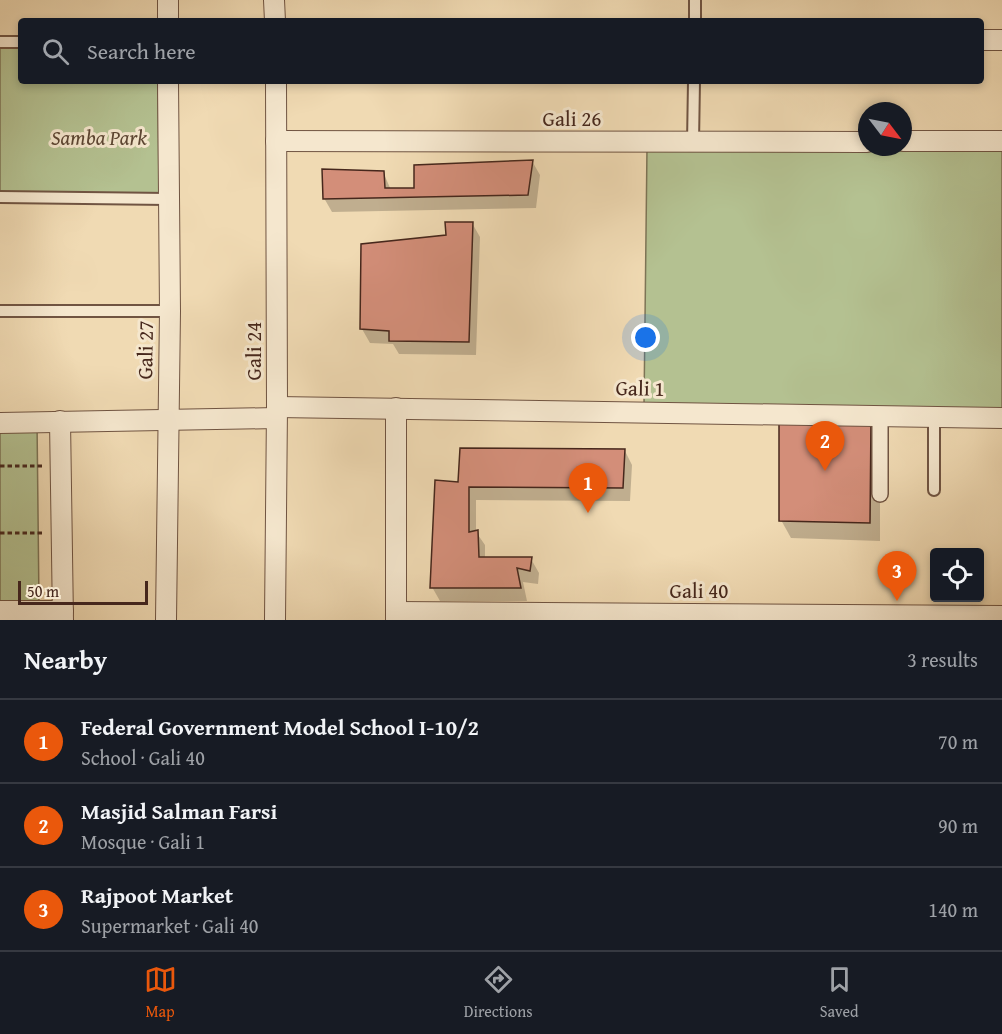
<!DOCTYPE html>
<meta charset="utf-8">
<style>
:root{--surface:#171b24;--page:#242831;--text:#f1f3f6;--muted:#9ea1a6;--line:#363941;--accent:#ea580c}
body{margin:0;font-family:"Gentium Book Plus",serif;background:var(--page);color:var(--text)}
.controls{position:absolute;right:18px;bottom:18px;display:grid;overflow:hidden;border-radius:6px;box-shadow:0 3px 9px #0003}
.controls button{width:54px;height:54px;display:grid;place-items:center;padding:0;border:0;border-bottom:2px solid var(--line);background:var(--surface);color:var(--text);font:30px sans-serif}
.compass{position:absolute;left:858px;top:102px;width:54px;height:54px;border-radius:50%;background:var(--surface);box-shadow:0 3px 9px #0003;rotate:122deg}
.scale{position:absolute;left:18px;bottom:15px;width:130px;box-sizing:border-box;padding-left:6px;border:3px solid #46271c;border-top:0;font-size:16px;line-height:21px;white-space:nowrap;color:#46271c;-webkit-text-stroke:4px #f5e7ce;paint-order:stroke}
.you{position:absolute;left:646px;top:338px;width:21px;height:21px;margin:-15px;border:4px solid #fff;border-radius:50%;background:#1a73e8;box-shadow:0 0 0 9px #1a73e833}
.badge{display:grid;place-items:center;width:39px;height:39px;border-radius:50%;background:var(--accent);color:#fff;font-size:20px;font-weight:700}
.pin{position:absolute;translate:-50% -50px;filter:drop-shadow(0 2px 3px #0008)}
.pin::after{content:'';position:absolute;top:32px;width:21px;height:18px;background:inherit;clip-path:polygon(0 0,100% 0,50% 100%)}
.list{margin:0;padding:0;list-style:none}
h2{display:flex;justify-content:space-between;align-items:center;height:78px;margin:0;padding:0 24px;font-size:26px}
h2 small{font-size:20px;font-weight:400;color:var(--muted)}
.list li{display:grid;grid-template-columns:39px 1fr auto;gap:18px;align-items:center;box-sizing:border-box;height:84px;padding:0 24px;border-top:2px solid var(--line)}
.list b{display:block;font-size:22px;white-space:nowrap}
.list p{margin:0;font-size:20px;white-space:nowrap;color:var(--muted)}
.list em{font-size:20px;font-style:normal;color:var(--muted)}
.icon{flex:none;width:33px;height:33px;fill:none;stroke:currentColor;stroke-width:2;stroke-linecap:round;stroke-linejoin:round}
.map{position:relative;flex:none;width:1002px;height:620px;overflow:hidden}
.search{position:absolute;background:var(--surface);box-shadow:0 3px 9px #0003;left:18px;right:18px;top:18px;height:66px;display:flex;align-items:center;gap:15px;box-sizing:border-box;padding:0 21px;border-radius:6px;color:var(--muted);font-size:22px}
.sheet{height:330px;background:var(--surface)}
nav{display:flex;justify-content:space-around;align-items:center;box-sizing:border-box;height:84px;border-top:2px solid var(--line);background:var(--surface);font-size:16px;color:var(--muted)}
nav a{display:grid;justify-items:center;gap:3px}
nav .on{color:var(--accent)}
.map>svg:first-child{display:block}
.green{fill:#b4c191;stroke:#7d7456;stroke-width:1.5}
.shadow{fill:#0003}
.building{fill:#d38e79;stroke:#46271c;stroke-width:1.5}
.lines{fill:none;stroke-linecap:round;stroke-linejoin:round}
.service-casing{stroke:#705442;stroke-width:14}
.pedestrian-casing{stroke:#705442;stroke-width:18}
.minor-casing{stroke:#705442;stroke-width:22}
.path{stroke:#46271c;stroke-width:3;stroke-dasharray:4.5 3;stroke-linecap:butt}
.service{stroke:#f5e7ce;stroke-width:10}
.pedestrian{stroke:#f5e7ce;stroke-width:15}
.minor{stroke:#f5e7ce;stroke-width:20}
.labels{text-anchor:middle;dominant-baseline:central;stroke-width:6;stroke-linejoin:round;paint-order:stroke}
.street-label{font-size:21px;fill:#46271c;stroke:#f5e7ce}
.park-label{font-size:21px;font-style:italic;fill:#5c4633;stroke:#f5e7ce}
</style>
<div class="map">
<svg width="1002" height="620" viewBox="0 0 1002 620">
<rect width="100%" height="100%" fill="#f0dab3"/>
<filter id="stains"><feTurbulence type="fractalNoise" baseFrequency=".00333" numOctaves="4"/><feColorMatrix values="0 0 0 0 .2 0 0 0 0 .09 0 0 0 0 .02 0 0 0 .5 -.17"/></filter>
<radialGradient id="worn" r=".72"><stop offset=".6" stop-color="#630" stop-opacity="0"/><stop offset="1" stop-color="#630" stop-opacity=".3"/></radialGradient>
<g class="green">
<polygon points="0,40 21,40 21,81 158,81 159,195 0,193"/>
<polygon points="1002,146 1002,409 644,406 647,148"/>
<polygon points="0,421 37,421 39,604 0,604"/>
</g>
<g class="shadow">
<polygon points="532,161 540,175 536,208 332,212 324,198 383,172 391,190 416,190"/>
<polygon points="472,223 480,237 476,355 399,354 393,344 370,343 362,329 447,236"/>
<polygon points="870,423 880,441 880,541 791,538 781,520"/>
<polygon points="625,451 632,465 630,501 476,500 476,532 485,545 485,559 531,559 539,573 538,584 523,582 527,601 440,601 432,587 460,484"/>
</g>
<g class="building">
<polygon points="533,160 528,195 323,199 322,169 384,171 385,188 414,188 414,165"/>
<polygon points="445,222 473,222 469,342 389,341 389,331 360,329 361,244 446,235"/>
<polygon points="779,420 871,421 870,523 779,521"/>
<polygon points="460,448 625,449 623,488 469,487 469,532 478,530 479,557 532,557 530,571 517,568 521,588 430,588 435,480 458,482"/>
</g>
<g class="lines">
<defs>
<g id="service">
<polyline points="695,21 695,0"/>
<polyline points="0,42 21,42"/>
<polyline points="693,143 694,81"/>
<polyline points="0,197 168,199"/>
<polyline points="0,311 170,311"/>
<polyline points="934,417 934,490"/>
</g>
<polyline id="pedestrian" points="880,494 880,416"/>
<g id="minor">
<polyline points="168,0 168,21"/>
<polyline points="274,0 275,21"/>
<polyline points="981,40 1002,40"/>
<polyline points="276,141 867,142"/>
<polyline points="903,141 1002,141"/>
<polyline points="277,407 1002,418"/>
<polyline points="396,408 396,620"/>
<polyline points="60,421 63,620"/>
<polyline points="0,423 275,418"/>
<polyline points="0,611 63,611"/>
<polyline points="396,612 1002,616"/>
<polyline points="166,620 170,311 168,81"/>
<polyline points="275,620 277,407 276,81"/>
</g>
</defs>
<use href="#service" class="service-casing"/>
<use href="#pedestrian" class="pedestrian-casing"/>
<use href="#minor" class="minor-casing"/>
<g class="path">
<polyline points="0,466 42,466"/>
<polyline points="0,533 43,533"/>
</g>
<use href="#service" class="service"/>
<use href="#pedestrian" class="pedestrian"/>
<use href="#minor" class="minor"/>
</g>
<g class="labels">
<g class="street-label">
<text x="572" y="118">Gali 26</text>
<text transform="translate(145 350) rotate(-89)">Gali 27</text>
<text transform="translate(253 351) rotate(-90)">Gali 24</text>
<text transform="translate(640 388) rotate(1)">Gali 1</text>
<text x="699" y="590">Gali 40</text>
</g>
<g class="park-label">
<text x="99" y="137">Samba Park</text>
</g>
</g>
<rect width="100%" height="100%" filter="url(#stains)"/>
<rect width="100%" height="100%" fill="url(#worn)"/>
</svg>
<div class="controls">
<button><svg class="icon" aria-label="locate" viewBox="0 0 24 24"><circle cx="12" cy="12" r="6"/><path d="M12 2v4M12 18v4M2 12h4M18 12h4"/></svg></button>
</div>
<svg class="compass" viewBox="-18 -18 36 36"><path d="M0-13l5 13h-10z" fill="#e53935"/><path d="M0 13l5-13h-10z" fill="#9ea1a6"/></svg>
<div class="scale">50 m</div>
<div class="you"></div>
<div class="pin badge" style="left:588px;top:513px">1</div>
<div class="pin badge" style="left:825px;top:471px">2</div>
<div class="pin badge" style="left:897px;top:601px">3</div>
<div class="search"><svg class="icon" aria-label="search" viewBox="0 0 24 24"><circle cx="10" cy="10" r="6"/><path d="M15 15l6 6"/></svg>Search here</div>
</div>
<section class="sheet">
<h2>Nearby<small>3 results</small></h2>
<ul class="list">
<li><span class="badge">1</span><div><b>Federal Government Model School I-10/2</b><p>School · Gali 40</p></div><em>70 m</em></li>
<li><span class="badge">2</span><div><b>Masjid Salman Farsi</b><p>Mosque · Gali 1</p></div><em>90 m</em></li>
<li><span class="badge">3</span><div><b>Rajpoot Market</b><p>Supermarket · Gali 40</p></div><em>140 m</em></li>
</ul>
</section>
<nav>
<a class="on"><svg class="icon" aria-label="map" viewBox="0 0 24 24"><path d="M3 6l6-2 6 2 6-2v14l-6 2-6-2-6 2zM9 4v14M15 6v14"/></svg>Map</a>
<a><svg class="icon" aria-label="directions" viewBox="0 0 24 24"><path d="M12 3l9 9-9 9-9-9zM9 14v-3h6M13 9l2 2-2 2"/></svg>Directions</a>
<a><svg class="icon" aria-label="saved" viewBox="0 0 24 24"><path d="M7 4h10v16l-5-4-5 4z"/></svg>Saved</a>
</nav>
